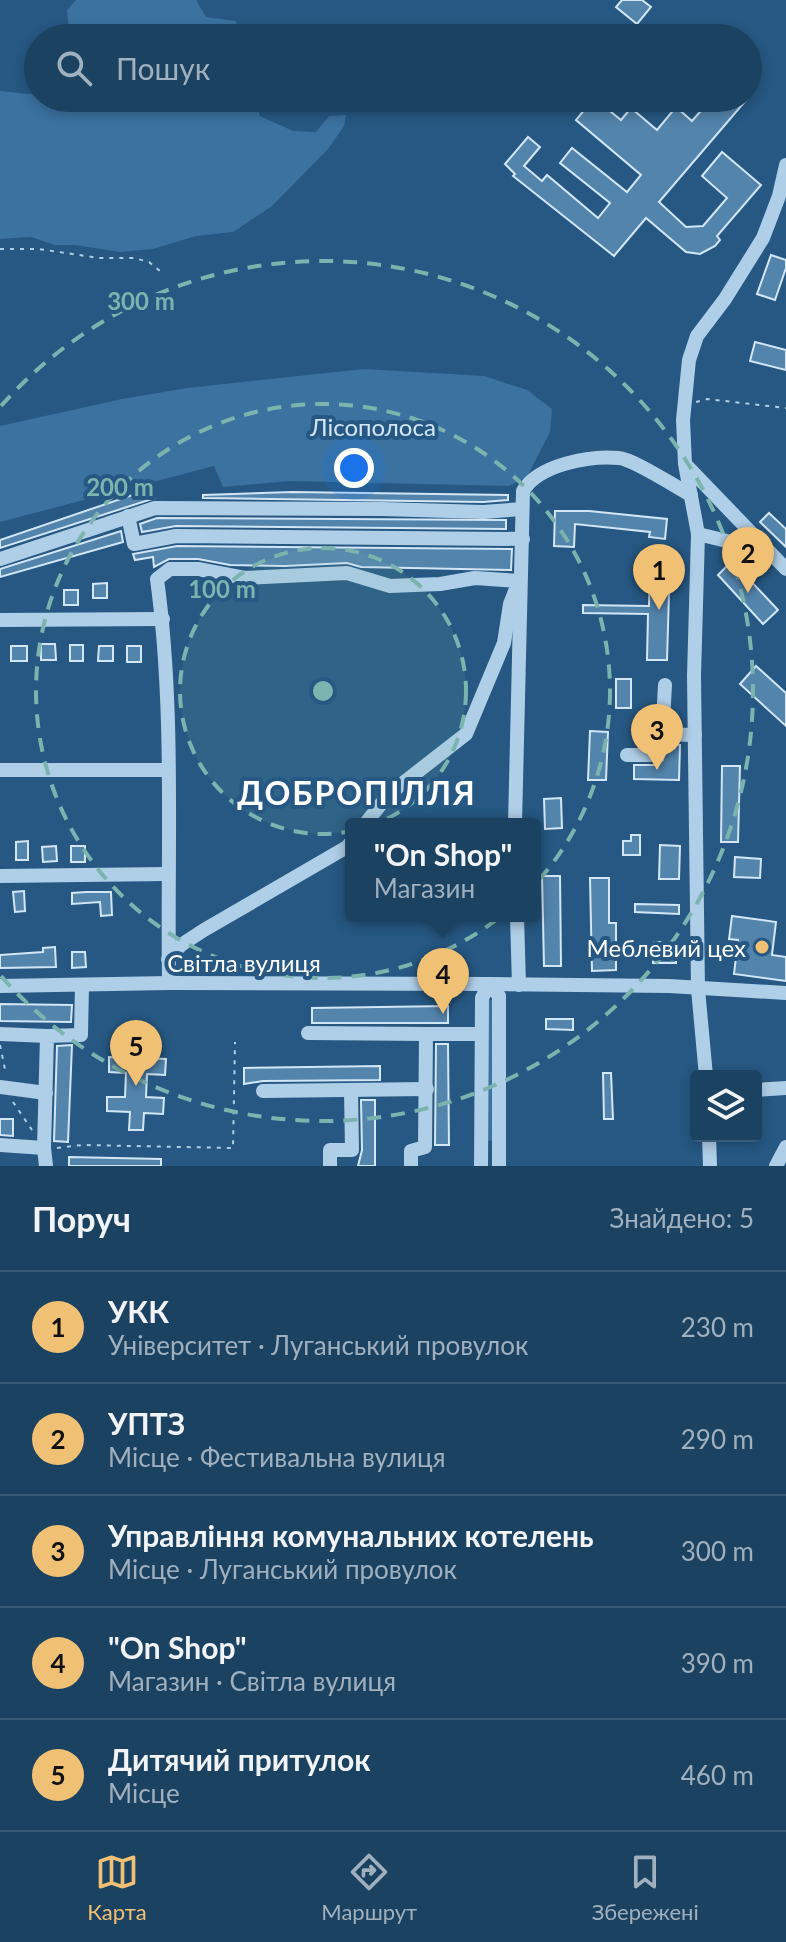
<!DOCTYPE html>
<html lang="uk">
<meta charset="utf-8">
<style>
:root{--surface:#1c4262;--page:#254968;--text:#f1f3f6;--muted:#a0b0be;--line:#3a5b77;--accent:#f0c075}
body{margin:0;font-family:Lato,sans-serif;background:var(--page);color:var(--text)}
.controls{position:absolute;right:24px;bottom:24px;display:grid;overflow:hidden;border-radius:8px;box-shadow:0 4px 12px #0003}
.controls button{width:72px;height:72px;display:grid;place-items:center;padding:0;border:0;border-bottom:2px solid var(--line);background:var(--surface);color:var(--text);font:40px sans-serif}
.you{position:absolute;left:354px;top:468px;width:28px;height:28px;margin:-20px;border:6px solid #fff;border-radius:50%;background:#1a73e8;box-shadow:0 0 0 12px #1a73e833}
.badge{display:grid;place-items:center;width:52px;height:52px;border-radius:50%;background:var(--accent);color:#111;font-size:26px;font-weight:700}
.pin{position:absolute;translate:-50% -66px;filter:drop-shadow(0 2px 4px #0008)}
.pin::after{content:'';position:absolute;top:42px;width:28px;height:24px;background:inherit;clip-path:polygon(0 0,100% 0,50% 100%)}
.popup{position:absolute;left:345px;top:818px;width:196px;height:104px;box-sizing:border-box;display:grid;place-content:center;border-radius:8px;background:var(--surface);filter:drop-shadow(0 2px 6px #0005);font-size:26px;white-space:nowrap;color:var(--muted)}
.popup b{font-size:30px;color:var(--text)}
.popup::after{content:'';position:absolute;left:50%;top:100%;margin-left:-16px;border:16px solid transparent;border-top-color:var(--surface)}
.list{margin:0;padding:0;list-style:none}
h2{display:flex;justify-content:space-between;align-items:center;height:104px;margin:0;padding:0 32px;font-size:34px}
h2 small{font-size:26px;font-weight:400;color:var(--muted)}
.list li{display:grid;grid-template-columns:52px 1fr auto;gap:24px;align-items:center;box-sizing:border-box;height:112px;padding:0 32px;border-top:2px solid var(--line)}
.list b{display:block;font-size:30px;white-space:nowrap}
.list p{margin:0;font-size:26px;white-space:nowrap;color:var(--muted)}
.list em{font-size:26px;font-style:normal;color:var(--muted)}
.icon{flex:none;width:44px;height:44px;fill:none;stroke:currentColor;stroke-width:2;stroke-linecap:round;stroke-linejoin:round}
.map{position:relative;flex:none;width:786px;height:1166px;overflow:hidden}
.search{position:absolute;background:var(--surface);box-shadow:0 4px 12px #0003;left:24px;right:24px;top:24px;height:88px;display:flex;align-items:center;gap:20px;box-sizing:border-box;padding:0 28px;border-radius:44px;color:var(--muted);font-size:30px}
.sheet{height:664px;background:var(--surface)}
nav{display:flex;justify-content:space-around;align-items:center;box-sizing:border-box;height:112px;border-top:2px solid var(--line);background:var(--surface);font-size:22px;color:var(--muted)}
nav a{display:grid;justify-items:center;gap:4px}
nav .on{color:var(--accent)}
.map>svg:first-child{display:block}
.green{fill:#3b72a0}
.building{fill:#5384ac;stroke:#d3e6f6;stroke-width:2}
.lines{fill:none;stroke-linecap:round;stroke-linejoin:round}
.path{stroke:#afcee7;stroke-width:2;stroke-dasharray:4 6;stroke-linecap:butt}
.minor{stroke:#afcee7;stroke-width:14}
.ring{fill:none;stroke:#7bb4af;stroke-width:4;stroke-dasharray:14 10}
.poi-dot{fill:#f0c075;stroke:#265883;stroke-width:3}
.labels{text-anchor:middle;dominant-baseline:central;stroke-width:8;stroke-linejoin:round;paint-order:stroke}
.park-label{font-size:24px;fill:#d3e6f6;stroke:#265883}
.poi-label{font-size:24px;fill:#fff;stroke:#265883;text-anchor:end}
.street-label{font-size:24px;fill:#fff;stroke:#265883}
.district-label{font-size:32px;font-weight:bold;letter-spacing:2px;fill:#fff;stroke:#265883}
.centre{fill:#7bb4af;stroke:#265883;stroke-width:4}
.ring-label{font-size:24px;text-anchor:middle;font-weight:bold;fill:#7bb4af;stroke:#265883;stroke-width:8;stroke-linejoin:round;paint-order:stroke}
</style>
<div class="map">
<svg width="786" height="1166" viewBox="0 0 786 1166">
<rect width="100%" height="100%" fill="#265883"/>
<g class="green">
<polygon points="76,0 196,0 206,17 236,21 239,38 77,38 69,31 67,10"/>
<polygon points="0,91 38,95 38,98 253,98 260,116 293,131 316,132 329,116 346,115 344,126 328,149 272,206 233,232 196,236 153,249 120,252 76,245 55,245 31,237 0,239"/>
<polygon points="364,369 484,376 527,390 552,409 550,432 527,477 509,486 290,481 223,487 214,466 0,522 0,426 122,399 187,388"/>
<rect x="486" y="1000" width="8" height="141"/>
</g>
<g class="building">
<polygon points="622,0 642,0 651,7 637,24 616,7"/>
<polygon points="594,98 621,120 631,108 657,130 676,107 692,121 712,98 748,98 659,202 686,227 703,226 727,198 702,176 722,152 761,185 717,236 720,240 715,246 700,254 686,252 646,218 614,256 513,176 515,174 505,164 528,137 540,147 524,166 542,181 547,175 598,218 610,203 560,163 572,148 627,192 641,175 576,120"/>
<polygon points="771,255 786,260 786,268 775,300 757,294"/>
<polygon points="755,342 786,350 786,370 750,361"/>
<polygon points="153,488 155,498 0,548 0,540"/>
<polygon points="292,492 508,495 508,500 483,502 203,498 203,495"/>
<polygon points="555,511 589,511 667,519 665,539 649,537 650,532 575,524 574,547 554,546"/>
<polygon points="769,513 786,529 786,547 760,522"/>
<polygon points="157,518 506,520 506,529 176,526 142,532 140,524"/>
<polygon points="121,531 123,542 0,577 0,569"/>
<polygon points="177,546 512,549 511,570 361,567 347,563 285,566 230,565 198,559 169,559 154,567 153,557 135,560 133,554"/>
<polygon points="650,561 670,561 667,660 647,660 648,614 583,613 583,605 649,606"/>
<polygon points="732,561 778,610 763,624 718,575"/>
<polygon points="107,583 107,598 93,598 93,584"/>
<rect x="64" y="590" width="14" height="15"/>
<polygon points="41,644 55,644 56,660 41,660"/>
<rect x="70" y="645" width="13" height="16"/>
<rect x="11" y="646" width="16" height="15"/>
<polygon points="99,646 113,646 113,661 98,661"/>
<rect x="127" y="646" width="14" height="16"/>
<polygon points="756,666 786,693 786,726 740,684"/>
<rect x="616" y="679" width="15" height="29"/>
<polygon points="590,731 608,732 606,780 588,780"/>
<polygon points="665,744 680,745 679,780 634,779 634,765 656,765 663,760"/>
<polygon points="722,766 740,766 738,842 721,842"/>
<polygon points="561,798 562,828 545,829 544,799"/>
<polygon points="631,835 640,835 640,855 623,855 623,841 631,841"/>
<polygon points="28,841 28,860 16,860 16,842"/>
<polygon points="660,845 680,846 679,879 659,879"/>
<polygon points="56,846 57,861 43,862 42,847"/>
<rect x="71" y="846" width="14" height="16"/>
<polygon points="735,857 761,859 760,878 734,877"/>
<polygon points="542,876 560,876 561,966 544,966"/>
<polygon points="590,878 609,878 609,923 616,923 616,970 592,971"/>
<polygon points="24,891 25,911 15,912 13,892"/>
<polygon points="86,892 111,892 112,915 101,916 100,902 72,904 72,893"/>
<polygon points="635,904 679,905 679,914 635,912"/>
<polygon points="732,916 776,922 772,955 786,957 786,981 734,974 738,940 729,939"/>
<polygon points="654,942 676,942 676,963 653,963"/>
<polygon points="55,947 56,967 0,968 0,955 43,952 43,948"/>
<polygon points="72,952 85,952 86,967 72,968"/>
<polygon points="0,1004 72,1005 71,1022 0,1021"/>
<polygon points="448,1006 448,1023 312,1023 312,1008"/>
<polygon points="546,1019 573,1019 573,1030 546,1029"/>
<polygon points="131,1041 145,1042 144,1058 166,1059 165,1075 147,1074 146,1097 164,1098 163,1114 144,1113 143,1130 129,1130 130,1112 107,1111 107,1097 125,1097 126,1073 109,1072 109,1057 130,1058"/>
<polygon points="436,1044 448,1044 449,1145 435,1145"/>
<polygon points="72,1045 68,1142 54,1141 57,1046"/>
<polygon points="380,1066 380,1080 263,1081 244,1084 244,1068"/>
<polygon points="603,1073 611,1073 613,1119 604,1119"/>
<polygon points="361,1100 375,1100 375,1166 358,1166 362,1150"/>
<polygon points="0,1119 13,1119 13,1136 0,1135"/>
<polygon points="69,1157 161,1159 161,1166 69,1166"/>
</g>
<g class="lines">
<g class="path">
<polyline points="0,249 39,249 99,258 134,258 149,262 160,271"/>
<polyline points="696,402 707,399 786,408"/>
<polyline points="0,1045 6,1074"/>
<polyline points="13,1102 32,1130"/>
<polyline points="57,1148 82,1145 233,1148 235,1042"/>
</g>
<g class="minor">
<polyline points="686,465 786,569"/>
<polyline points="128,516 134,544 176,536 523,539"/>
<polyline points="698,534 768,551"/>
<polyline points="0,559 155,508 382,509 483,512 522,509"/>
<polyline points="0,620 163,619"/>
<polyline points="655,734 695,735"/>
<polyline points="627,755 655,755 654,727 663,721 665,685"/>
<polyline points="0,770 168,770"/>
<path d="M 515,824 L 523,491 C 538,465 590,455 619,458 C 633,459 676,487 691,495"/>
<polyline points="0,876 167,874"/>
<polyline points="517,916 519,985"/>
<polyline points="168,959 181,945 204,930 347,847 351,842"/>
<path d="M 169,983 C 167,849 175,712 157,579 L 170,569 L 198,569 L 245,578 L 347,573 L 390,586 L 440,584 L 475,578 L 519,581 L 510,604 L 504,643 L 466,734 L 389,794 L 365,824"/>
<polyline points="489,984 499,996 499,1166"/>
<polyline points="0,986 169,983 489,984 669,986 786,993"/>
<polyline points="308,1033 426,1034"/>
<polyline points="0,1034 47,1036"/>
<polyline points="706,1076 698,989 694,676 698,534 685,464 683,420 689,360 697,336 725,299 763,238 779,196 786,165"/>
<polyline points="0,1087 46,1093"/>
<polyline points="756,1090 786,1088"/>
<polyline points="263,1091 427,1089"/>
<polyline points="709,1136 710,1166"/>
<polyline points="0,1145 44,1148"/>
<polyline points="46,1166 44,1148 47,1036 81,1035 82,985"/>
<polyline points="330,1166 330,1150 352,1150 351,1091"/>
<polyline points="411,1166 411,1151 425,1147 426,1034 481,1034"/>
<polyline points="481,1166 482,998 489,984"/>
<polyline points="776,1166 786,1147"/>
</g>
</g>
<circle cx="323" cy="691" r="143" fill="#7bb4af" fill-opacity=".12"/>
<g class="ring">
<circle cx="323" cy="691" r="143"/>
<circle cx="323" cy="691" r="287"/>
<path d="M1 406A430 430 0 1 1 1 976"/>
</g>
<circle class="poi-dot" cx="762" cy="947" r="8"/>
<g class="labels">
<g class="park-label">
<text x="373" y="426">Лісополоса</text>
</g>
<g class="poi-label">
<text x="746" y="947">Меблевий цех</text>
</g>
<g class="street-label">
<text x="244" y="962">Світла вулиця</text>
</g>
<g class="district-label">
<text x="357" y="792">ДОБРОПІЛЛЯ</text>
</g>
</g>
<circle cx="323" cy="691" r="12" class="centre"/>
<g class="ring-label">
<text x="141" y="310">300 m</text>
<text x="120" y="496">200 m</text>
<text x="222" y="598">100 m</text>
</g>
</svg>
<div class="controls">
<button><svg class="icon" aria-label="layers" viewBox="0 0 24 24"><path d="M12 4l9 5-9 5-9-5zM3 14l9 5 9-5"/></svg></button>
</div>
<div class="you"></div>
<div class="pin badge" style="left:659px;top:610px">1</div>
<div class="pin badge" style="left:748px;top:593px">2</div>
<div class="pin badge" style="left:657px;top:770px">3</div>
<div class="pin badge" style="left:443px;top:1014px">4</div>
<div class="popup"><b>&quot;On Shop&quot;</b>Магазин</div>
<div class="pin badge" style="left:136px;top:1086px">5</div>
<div class="search"><svg class="icon" aria-label="search" viewBox="0 0 24 24"><circle cx="10" cy="10" r="6"/><path d="M15 15l6 6"/></svg>Пошук</div>
</div>
<section class="sheet">
<h2>Поруч<small>Знайдено: 5</small></h2>
<ul class="list">
<li><span class="badge">1</span><div><b>УКК</b><p>Університет · Луганський провулок</p></div><em>230 m</em></li>
<li><span class="badge">2</span><div><b>УПТЗ</b><p>Місце · Фестивальна вулиця</p></div><em>290 m</em></li>
<li><span class="badge">3</span><div><b>Управління комунальних котелень</b><p>Місце · Луганський провулок</p></div><em>300 m</em></li>
<li><span class="badge">4</span><div><b>&quot;On Shop&quot;</b><p>Магазин · Світла вулиця</p></div><em>390 m</em></li>
<li><span class="badge">5</span><div><b>Дитячий притулок</b><p>Місце</p></div><em>460 m</em></li>
</ul>
</section>
<nav>
<a class="on"><svg class="icon" aria-label="map" viewBox="0 0 24 24"><path d="M3 6l6-2 6 2 6-2v14l-6 2-6-2-6 2zM9 4v14M15 6v14"/></svg>Карта</a>
<a><svg class="icon" aria-label="directions" viewBox="0 0 24 24"><path d="M12 3l9 9-9 9-9-9zM9 14v-3h6M13 9l2 2-2 2"/></svg>Маршрут</a>
<a><svg class="icon" aria-label="saved" viewBox="0 0 24 24"><path d="M7 4h10v16l-5-4-5 4z"/></svg>Збережені</a>
</nav>
